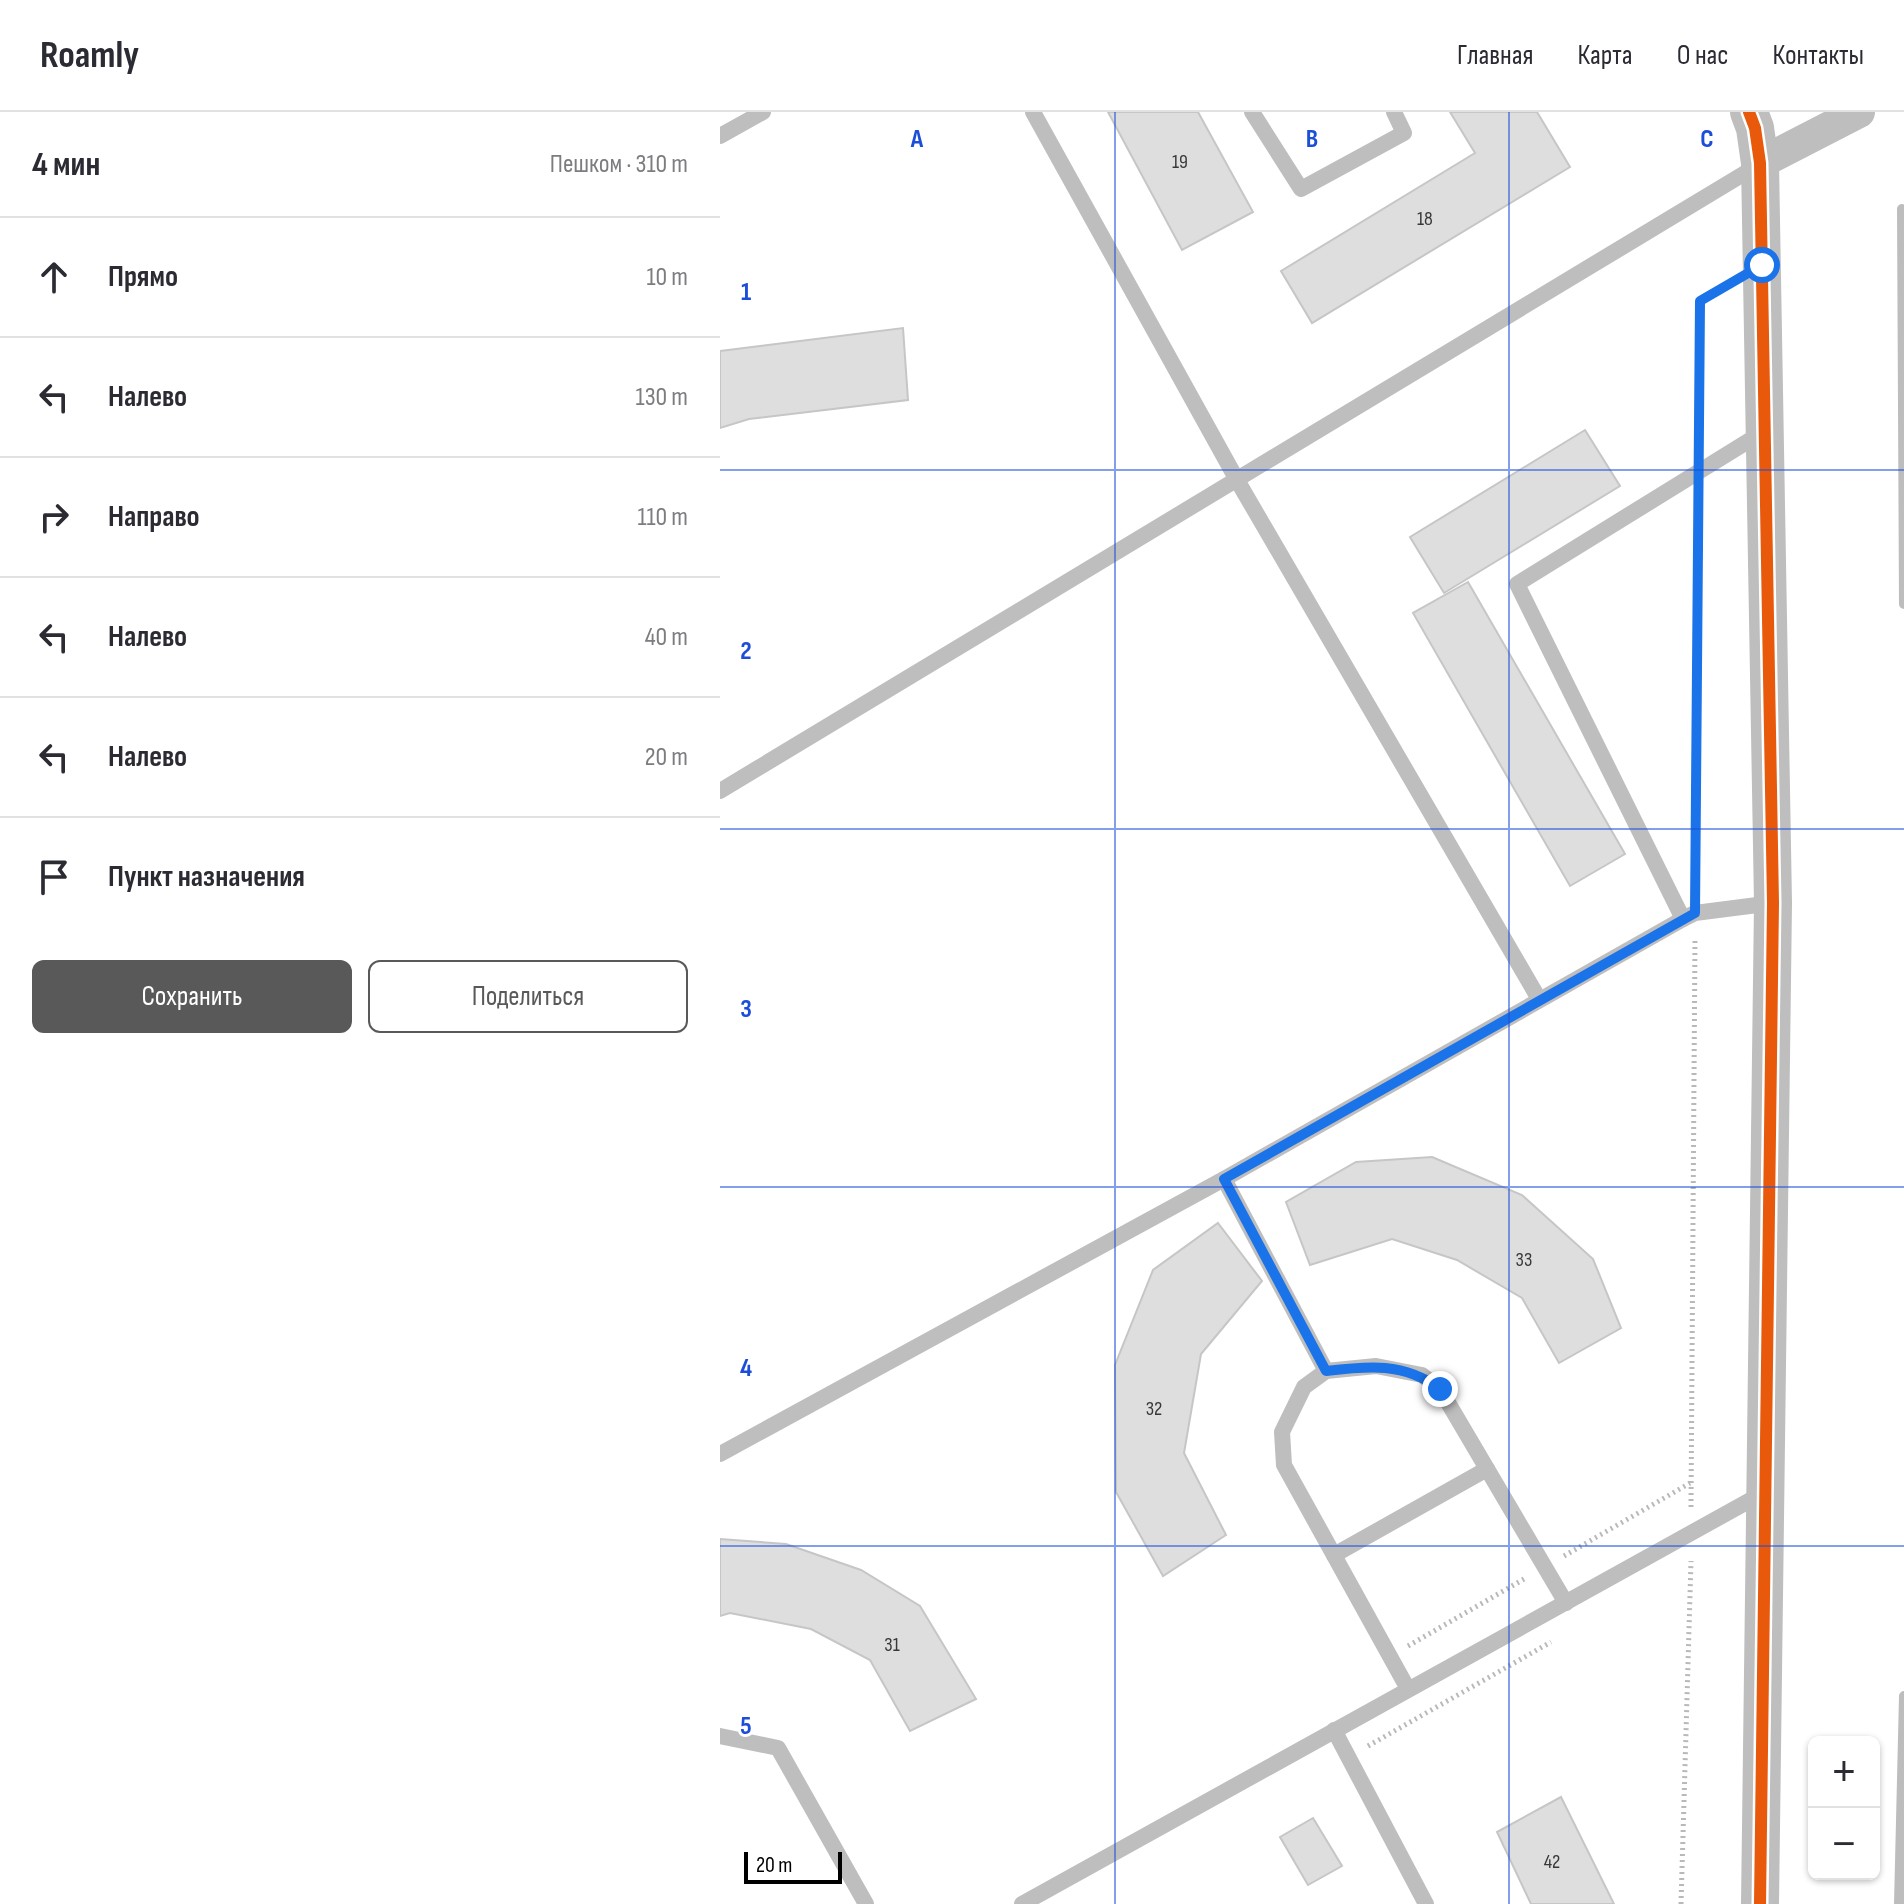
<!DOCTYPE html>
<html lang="ru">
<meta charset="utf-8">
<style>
:root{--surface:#fff;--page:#f2f2f3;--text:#2b2b33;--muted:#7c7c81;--line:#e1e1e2;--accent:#595959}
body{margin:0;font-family:"Sofia Sans Condensed",sans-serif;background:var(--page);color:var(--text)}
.controls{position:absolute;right:24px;bottom:24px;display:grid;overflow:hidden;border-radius:12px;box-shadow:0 2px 6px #0004}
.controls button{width:72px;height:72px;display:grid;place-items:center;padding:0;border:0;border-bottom:2px solid var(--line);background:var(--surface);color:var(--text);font:40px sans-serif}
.scale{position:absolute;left:24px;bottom:20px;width:98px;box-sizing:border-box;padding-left:8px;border:4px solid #000;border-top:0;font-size:22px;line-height:28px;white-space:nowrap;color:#000;-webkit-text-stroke:6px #fff;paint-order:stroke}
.stop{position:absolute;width:24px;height:24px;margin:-18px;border:6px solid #1a73e8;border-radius:50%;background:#fff}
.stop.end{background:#1a73e8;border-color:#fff;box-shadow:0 2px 8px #0008}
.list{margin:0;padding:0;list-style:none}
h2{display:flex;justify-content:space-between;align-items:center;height:104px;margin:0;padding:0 32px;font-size:34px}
h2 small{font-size:26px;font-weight:400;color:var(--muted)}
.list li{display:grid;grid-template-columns:52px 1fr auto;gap:24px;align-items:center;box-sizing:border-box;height:120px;padding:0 32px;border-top:2px solid var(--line)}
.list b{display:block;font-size:30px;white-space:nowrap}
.list em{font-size:26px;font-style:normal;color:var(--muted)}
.actions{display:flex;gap:16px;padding:24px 32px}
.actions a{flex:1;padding:18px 0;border:2px solid var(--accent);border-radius:12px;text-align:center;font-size:28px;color:var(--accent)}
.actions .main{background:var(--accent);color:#fff}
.icon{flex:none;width:44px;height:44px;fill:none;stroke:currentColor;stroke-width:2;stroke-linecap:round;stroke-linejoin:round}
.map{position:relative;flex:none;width:1184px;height:1792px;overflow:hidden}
header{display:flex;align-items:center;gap:48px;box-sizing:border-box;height:112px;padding:0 40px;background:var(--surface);border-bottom:2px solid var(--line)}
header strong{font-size:38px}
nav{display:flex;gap:44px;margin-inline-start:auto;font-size:28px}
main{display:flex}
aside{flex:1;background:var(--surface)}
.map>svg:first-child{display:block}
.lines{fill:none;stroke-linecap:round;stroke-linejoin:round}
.stream{stroke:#bdbdbd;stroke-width:10}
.building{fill:#dedede;stroke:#c6c6c6;stroke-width:2}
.path{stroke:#b9b9b9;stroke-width:5;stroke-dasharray:2 4;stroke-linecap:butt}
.service{stroke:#bebebe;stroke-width:16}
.minor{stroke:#bebebe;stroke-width:32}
.tertiary{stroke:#bebebe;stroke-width:38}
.cycleway-casing{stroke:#fff;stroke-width:17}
.cycleway{stroke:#e8590c;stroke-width:12}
.route{stroke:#1a73e8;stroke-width:10}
.grid{fill:none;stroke:#1d4ed8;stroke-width:2;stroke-opacity:0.55}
.labels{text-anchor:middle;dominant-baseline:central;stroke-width:6;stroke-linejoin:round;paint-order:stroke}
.number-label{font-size:20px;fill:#383838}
.grid-label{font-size:26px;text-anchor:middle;font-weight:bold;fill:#1d4ed8;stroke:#fff;stroke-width:6;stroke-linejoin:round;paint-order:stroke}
</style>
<header>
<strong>Roamly</strong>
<nav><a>Главная</a><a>Карта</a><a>О нас</a><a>Контакты</a></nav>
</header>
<main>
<aside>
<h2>4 мин<small>Пешком · 310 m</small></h2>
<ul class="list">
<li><svg class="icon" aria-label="ahead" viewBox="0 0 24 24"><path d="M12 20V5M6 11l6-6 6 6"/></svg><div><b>Прямо</b></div><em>10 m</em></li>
<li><svg class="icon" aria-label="left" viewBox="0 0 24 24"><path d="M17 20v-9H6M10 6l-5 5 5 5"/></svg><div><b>Налево</b></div><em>130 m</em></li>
<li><svg class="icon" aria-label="right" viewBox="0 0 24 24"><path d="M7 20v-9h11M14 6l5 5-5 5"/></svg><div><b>Направо</b></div><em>110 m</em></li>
<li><svg class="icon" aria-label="left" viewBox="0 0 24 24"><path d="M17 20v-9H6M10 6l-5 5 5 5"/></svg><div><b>Налево</b></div><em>40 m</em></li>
<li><svg class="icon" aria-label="left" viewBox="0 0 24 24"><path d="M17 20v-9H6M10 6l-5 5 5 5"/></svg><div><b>Налево</b></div><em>20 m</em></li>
<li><svg class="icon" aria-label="arrive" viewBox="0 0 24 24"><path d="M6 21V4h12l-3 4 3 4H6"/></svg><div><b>Пункт назначения</b></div></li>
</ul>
<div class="actions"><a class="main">Сохранить</a><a>Поделиться</a></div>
</aside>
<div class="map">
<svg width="1184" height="1792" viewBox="0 0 1184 1792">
<rect width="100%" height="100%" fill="#fff"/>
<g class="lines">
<g class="stream">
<polyline points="1182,97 1184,492"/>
<polyline points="1179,1792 1184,1584"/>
</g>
</g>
<g class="building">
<polygon points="388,0 478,0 533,100 462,138"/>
<polygon points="730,0 817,0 850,55 592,211 561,159 755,41"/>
<polygon points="183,216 188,288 29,307 0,316 0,239"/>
<polygon points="865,318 900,374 724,481 690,425"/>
<polygon points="748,470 905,742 850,774 693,501"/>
<polygon points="712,1045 802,1083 873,1147 901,1216 839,1251 802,1186 737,1148 672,1127 590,1153 566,1090 636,1050"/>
<polygon points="498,1111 542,1169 481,1242 464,1341 506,1423 443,1464 396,1380 395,1253 433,1158"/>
<polygon points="0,1427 66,1432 141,1458 200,1494 256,1587 190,1619 150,1548 91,1517 10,1501 0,1504"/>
<polygon points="841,1685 894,1792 811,1792 777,1720"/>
<polygon points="593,1706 622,1754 588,1773 560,1725"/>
</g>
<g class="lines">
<g class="path">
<polyline points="979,331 980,189 1007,173"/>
<polyline points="975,775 979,385"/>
<polyline points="971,1395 975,825"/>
<polyline points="844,1444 970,1371"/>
<polyline points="688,1534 804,1467"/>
<polyline points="648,1634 831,1530"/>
<polyline points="961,1792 971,1449"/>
</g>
<g class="service">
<polyline points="313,0 517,368 819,887"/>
<polyline points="532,0 581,77 684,21 674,0"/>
<polyline points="0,24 43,0"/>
<polyline points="0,679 1040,52"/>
<polyline points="963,807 797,472 1043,320"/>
<polyline points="504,1067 606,1259"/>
<polyline points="0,1342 504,1067 963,807 975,801 1053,791"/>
<polyline points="614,1443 767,1357"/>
<polyline points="688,1577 564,1353 562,1320 584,1275 606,1259 656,1254 702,1263 720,1277 846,1491"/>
<polyline points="614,1618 706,1792"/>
<polyline points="0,1624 58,1636 146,1792"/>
<polyline points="302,1792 1045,1380"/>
</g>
<polyline class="minor" points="1040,51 1139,0"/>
<polyline class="tertiary" points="1029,0 1035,16 1040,51 1053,791 1040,1792"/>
<defs>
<polyline id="cycleway" points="1029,0 1035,16 1040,51 1053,791 1040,1792"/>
</defs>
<use href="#cycleway" class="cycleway-casing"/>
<use href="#cycleway" class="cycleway"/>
</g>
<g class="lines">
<path class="route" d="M 720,1277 C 684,1250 648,1254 606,1259 L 504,1067 L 975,801 L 980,189 L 1042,153"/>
</g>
<path class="grid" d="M 395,0 L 395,1792M 789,0 L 789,1792M 0,358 L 1184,358M 0,717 L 1184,717M 0,1075 L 1184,1075M 0,1434 L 1184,1434"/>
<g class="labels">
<g class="number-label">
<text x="460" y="50">19</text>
<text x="705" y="107">18</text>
<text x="804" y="1148">33</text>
<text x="434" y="1297">32</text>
<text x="172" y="1533">31</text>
<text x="832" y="1750">42</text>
</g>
</g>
<g class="grid-label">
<text x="197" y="35">A</text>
<text x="592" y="35">B</text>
<text x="987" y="35">C</text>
<text x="26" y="188">1</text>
<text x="26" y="547">2</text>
<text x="26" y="905">3</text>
<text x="26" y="1264">4</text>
<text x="26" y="1622">5</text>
</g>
</svg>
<div class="controls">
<button>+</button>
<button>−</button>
</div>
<div class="scale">20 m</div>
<div class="stop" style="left:1042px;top:153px"></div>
<div class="stop end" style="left:720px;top:1277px"></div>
</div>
</main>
